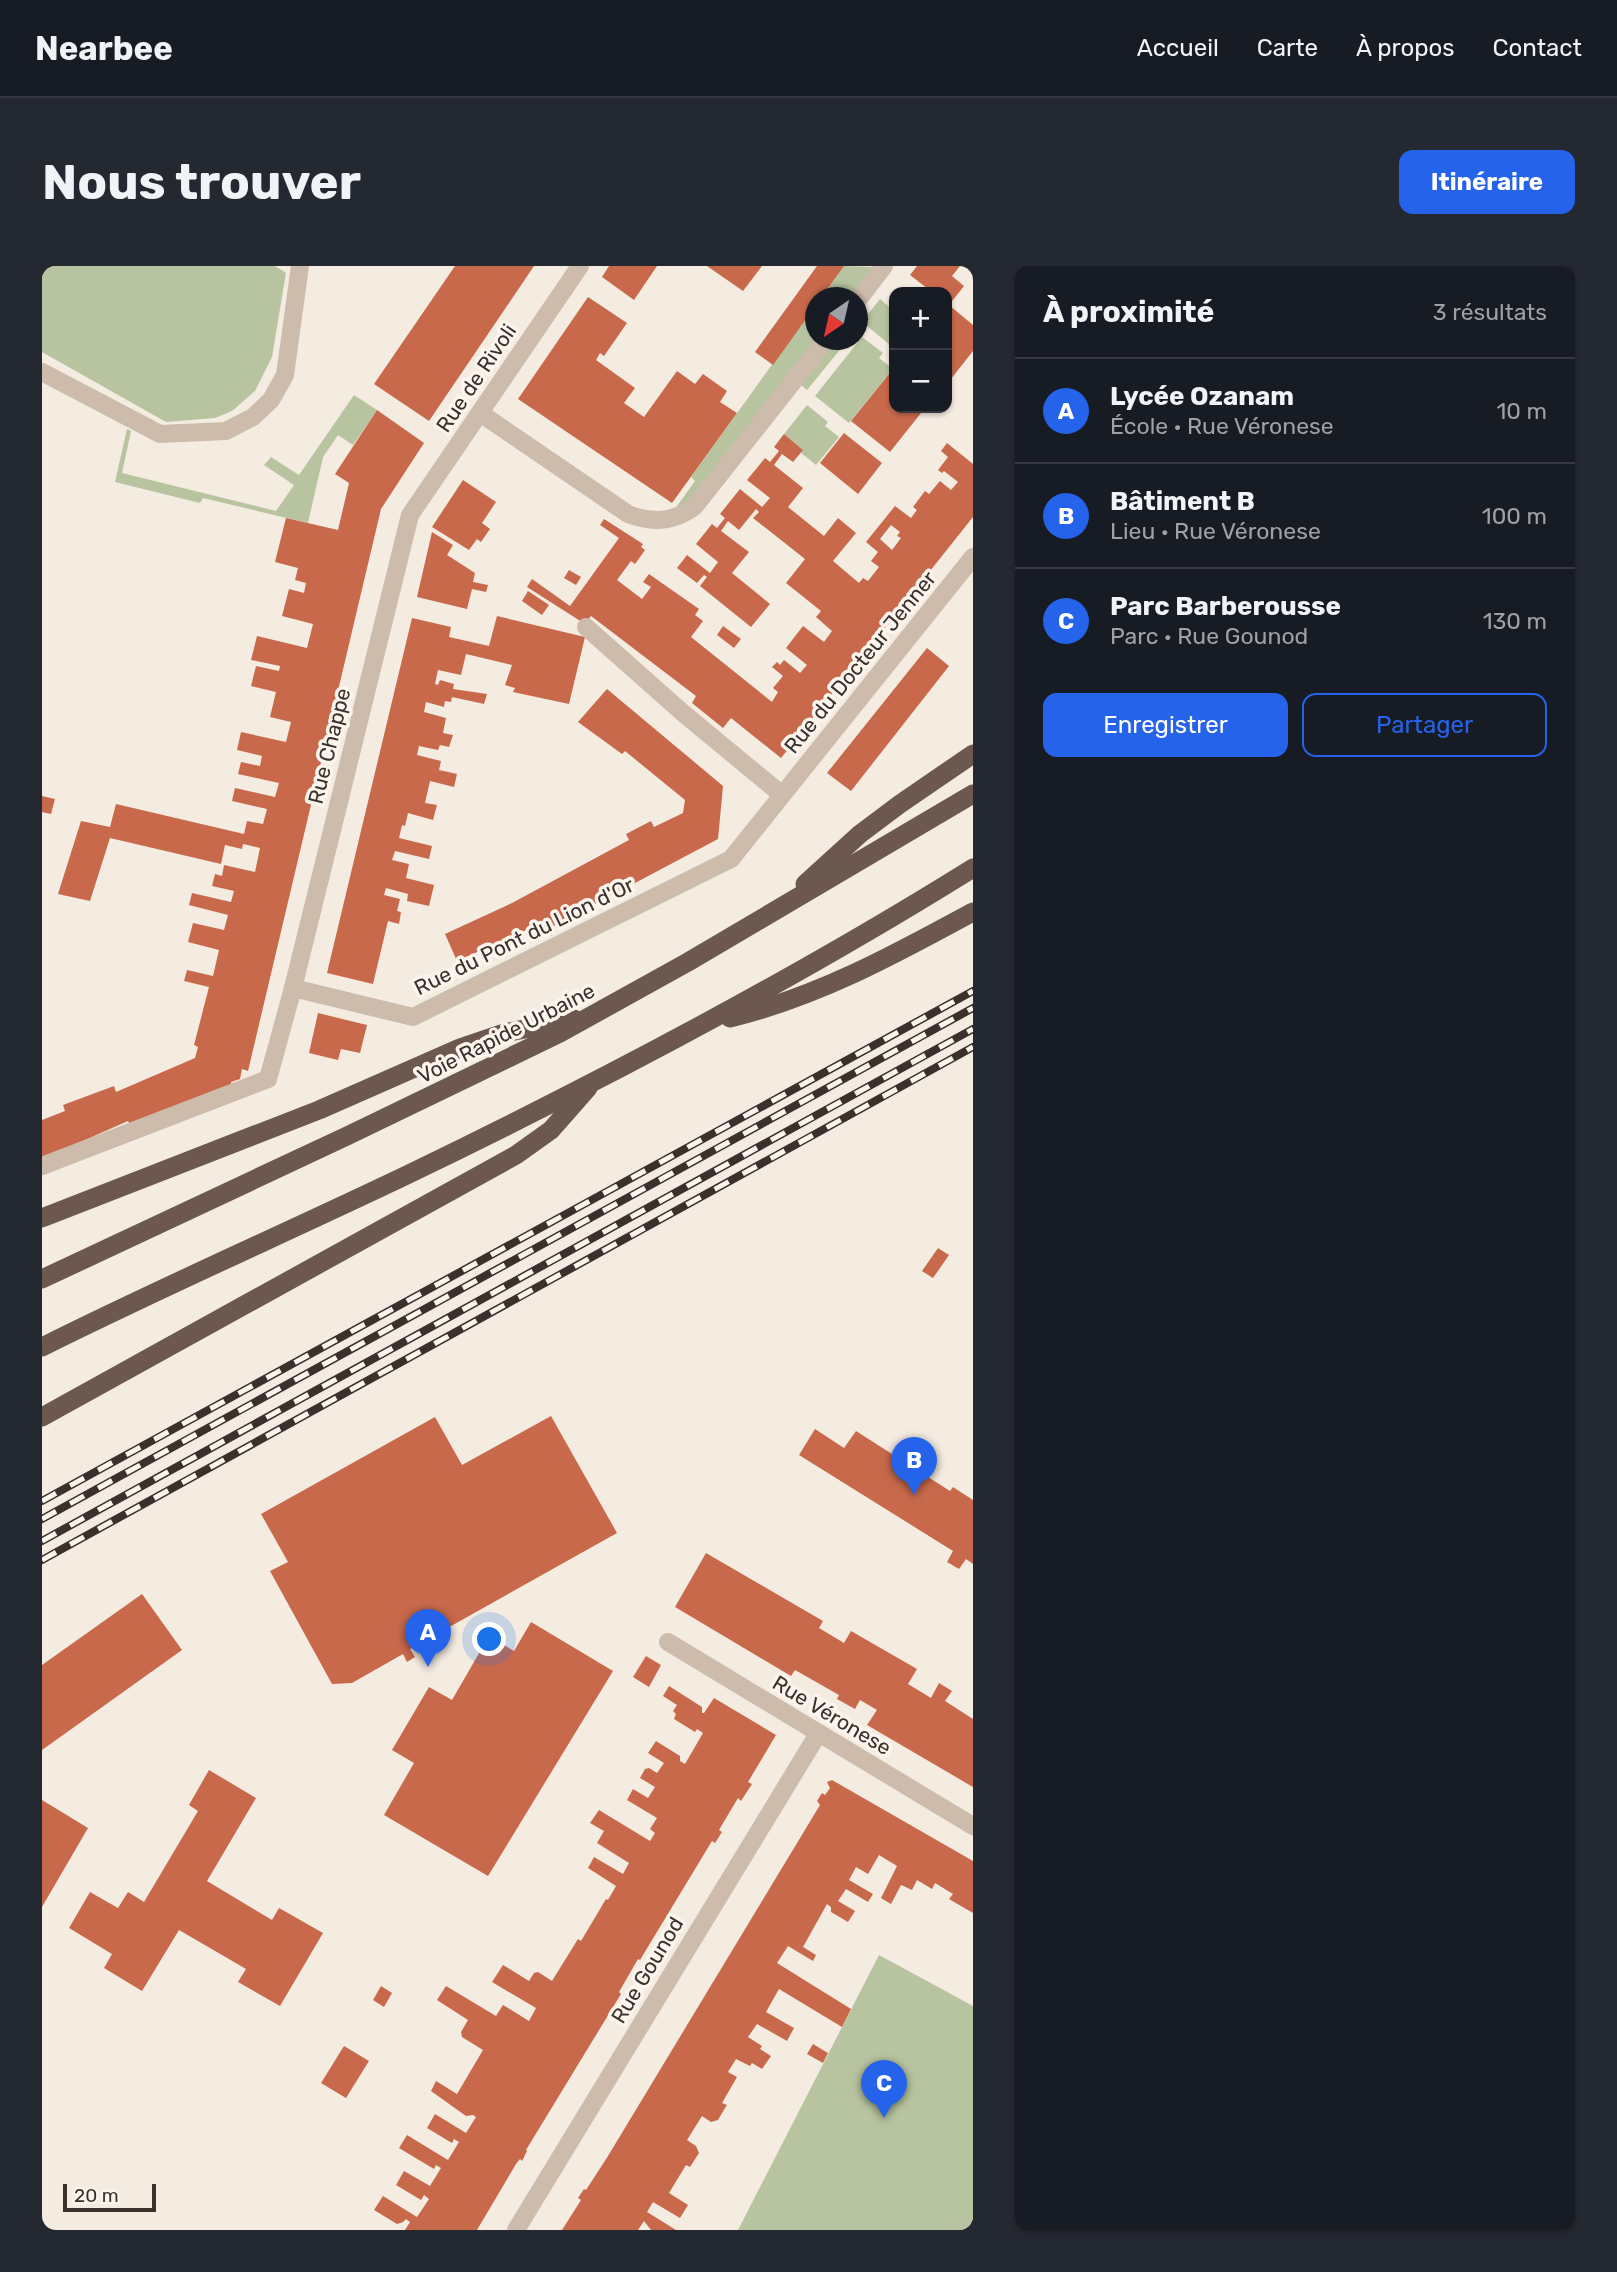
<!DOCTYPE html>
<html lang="fr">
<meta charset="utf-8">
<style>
:root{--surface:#171b24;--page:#242831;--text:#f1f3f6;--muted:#9ea1a6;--line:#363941;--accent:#2563eb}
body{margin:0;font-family:Rubik,sans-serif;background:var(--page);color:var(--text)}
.controls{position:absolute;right:21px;top:21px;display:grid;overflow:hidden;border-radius:14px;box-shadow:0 2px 5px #0004}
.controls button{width:63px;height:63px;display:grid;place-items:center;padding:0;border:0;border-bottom:2px solid var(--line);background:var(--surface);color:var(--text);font:35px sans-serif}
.compass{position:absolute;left:763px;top:21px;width:63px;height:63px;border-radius:50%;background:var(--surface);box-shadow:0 2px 5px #0004;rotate:214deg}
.scale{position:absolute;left:21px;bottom:18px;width:93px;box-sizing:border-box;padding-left:7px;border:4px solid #3b302b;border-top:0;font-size:19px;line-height:24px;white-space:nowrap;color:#3b302b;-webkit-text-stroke:5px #fbf5ee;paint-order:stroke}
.you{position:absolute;left:448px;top:1374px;width:24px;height:24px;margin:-18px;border:5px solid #fff;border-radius:50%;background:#1a73e8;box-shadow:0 0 0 10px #1a73e833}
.badge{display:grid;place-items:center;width:46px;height:46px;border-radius:50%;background:var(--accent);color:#fff;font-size:23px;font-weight:700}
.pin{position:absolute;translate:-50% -58px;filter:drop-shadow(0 2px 4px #0008)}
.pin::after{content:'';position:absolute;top:37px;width:24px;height:21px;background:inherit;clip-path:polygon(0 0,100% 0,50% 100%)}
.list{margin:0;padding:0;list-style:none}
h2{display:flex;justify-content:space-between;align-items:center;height:91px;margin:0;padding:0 28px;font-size:30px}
h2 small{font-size:23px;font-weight:400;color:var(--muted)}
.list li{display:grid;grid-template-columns:46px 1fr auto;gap:21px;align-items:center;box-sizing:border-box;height:105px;padding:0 28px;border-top:2px solid var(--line)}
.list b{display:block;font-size:26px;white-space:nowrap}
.list p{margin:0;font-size:23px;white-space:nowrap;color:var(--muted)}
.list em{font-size:23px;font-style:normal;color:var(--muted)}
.actions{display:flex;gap:14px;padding:21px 28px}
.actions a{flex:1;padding:16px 0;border:2px solid var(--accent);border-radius:14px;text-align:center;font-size:24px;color:var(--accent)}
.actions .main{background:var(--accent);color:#fff}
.map{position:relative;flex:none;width:931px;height:1964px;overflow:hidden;border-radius:14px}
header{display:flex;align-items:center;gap:42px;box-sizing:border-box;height:98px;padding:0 35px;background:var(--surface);border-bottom:2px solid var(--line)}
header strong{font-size:33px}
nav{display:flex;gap:38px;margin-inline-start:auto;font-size:24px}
.intro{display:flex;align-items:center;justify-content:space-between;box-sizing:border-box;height:168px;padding:0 42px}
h1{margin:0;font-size:49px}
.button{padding:18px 32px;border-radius:14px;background:var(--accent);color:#fff;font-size:24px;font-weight:700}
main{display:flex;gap:42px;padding:0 42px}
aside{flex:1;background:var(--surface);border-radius:14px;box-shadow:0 2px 5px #0004}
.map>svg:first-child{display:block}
.green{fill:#b8c4a0}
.building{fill:#c8694b;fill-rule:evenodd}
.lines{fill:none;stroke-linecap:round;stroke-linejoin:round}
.service{stroke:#cdbbac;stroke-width:18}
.minor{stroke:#cdbbac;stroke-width:18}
.trunk{stroke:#6c584f;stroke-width:19}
.rail-casing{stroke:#3b302b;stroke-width:8}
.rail{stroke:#fbf5ee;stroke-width:5;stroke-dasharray:16;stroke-linecap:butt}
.labels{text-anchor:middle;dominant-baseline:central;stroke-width:7;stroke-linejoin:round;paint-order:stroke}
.street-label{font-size:21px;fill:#3b302b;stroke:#fbf5ee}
</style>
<header>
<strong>Nearbee</strong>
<nav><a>Accueil</a><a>Carte</a><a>À propos</a><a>Contact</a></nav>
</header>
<div class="intro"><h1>Nous trouver</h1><a class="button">Itinéraire</a></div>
<main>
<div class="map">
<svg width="931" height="1964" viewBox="0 0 931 1964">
<rect width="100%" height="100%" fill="#f4ebe1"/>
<g class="green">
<polygon points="0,0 233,0 244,7 230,91 213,125 190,145 173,152 124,156 0,86"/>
<polygon points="802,0 832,1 808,31 779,32"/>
<polygon points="838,33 852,45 852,82 820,56"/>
<polygon points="773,39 774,74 647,235 638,242 635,240 653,215 649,211"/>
<polygon points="820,71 841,87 837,92 851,103 807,157 773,130"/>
<polygon points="794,74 806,74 765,124 759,119"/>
<polygon points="312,129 335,144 311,179 296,169 281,191 266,257 161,232 158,237 73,216 85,163 89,165 80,207 234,245 252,219 222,199 229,191 257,209"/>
<polygon points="765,139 786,156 783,160 797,171 774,199 758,186 760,183 742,168"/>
<polygon points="837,1689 931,1740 931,1964 696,1964"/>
</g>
<g class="building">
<polygon points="413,0 492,0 387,155 332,118"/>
<polygon points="567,0 615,0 592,34 560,11"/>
<polygon points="665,0 720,0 701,25"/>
<polygon points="775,0 802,0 779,32 774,32 774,39 731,99 713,86"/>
<polygon points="875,0 918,0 910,10 922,20 907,39 931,59 931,85 905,118 905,26 890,26 868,9"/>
<polygon points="546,31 585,57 562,90 558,87 554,94 593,122 582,137 602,151 635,105 653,118 661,108 685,125 678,136 695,147 630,237 476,133"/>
<polygon points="852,102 852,142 883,142 848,186 809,155"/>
<polygon points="335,144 382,177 339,243 206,805 200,803 198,813 189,816 190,822 89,861 86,855 0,893 0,854 23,845 21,839 72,820 74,826 153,792 156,781 152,779 167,721 142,715 145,704 171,710 177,684 146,676 151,657 182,664 186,649 147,639 150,627 189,636 192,625 170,620 173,608 180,610 182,599 213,606 218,582 201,578 200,583 183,579 179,598 68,572 48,635 16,628 39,555 68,561 74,538 202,568 205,555 221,558 225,543 190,535 193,522 233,531 237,517 196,508 199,496 218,500 220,490 195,484 199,466 244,476 249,456 228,451 234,426 209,420 214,400 237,405 238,400 209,394 215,370 265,382 271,358 240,350 247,323 262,327 264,317 253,314 256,302 233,296 244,252 296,264 307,217 293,208"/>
<polygon points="802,167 840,197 816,228 778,197"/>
<path d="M 742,168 L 761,184 L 751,196 L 740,188 L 732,199 L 761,222 L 746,241 L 782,270 L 796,252 L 814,267 L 791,295 L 817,317 L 821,312 L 826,315 L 837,301 L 829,295 L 836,286 L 824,276 L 853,240 L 869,252 L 875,244 L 871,241 L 883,225 L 887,228 L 898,215 L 909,224 L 916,216 L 902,205 L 900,207 L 896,204 L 906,191 L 899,185 L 905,177 L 931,198 L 931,251 L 739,492 L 689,452 L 681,462 L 650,437 L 654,430 L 549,350 L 543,358 L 485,321 L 490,313 L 528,340 L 577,272 L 558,259 L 562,253 L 601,278 L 599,281 L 603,284 L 593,298 L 589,295 L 575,314 L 600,333 L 609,321 L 601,316 L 607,308 L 657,343 L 653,349 L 661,355 L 649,371 L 730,436 L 736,426 L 731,422 L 741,410 L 730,401 L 735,396 L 738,399 L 742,394 L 758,407 L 765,399 L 744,382 L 761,360 L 782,376 L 790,365 L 774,351 L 779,345 L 744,317 L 763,293 L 711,252 L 717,246 L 714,243 L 697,264 L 686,255 L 679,265 L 707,286 L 690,307 L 728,338 L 709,361 L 658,320 L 665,311 L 662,309 L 655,317 L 635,302 L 645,289 L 668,307 L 676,296 L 654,278 L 670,258 L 675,262 L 683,252 L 678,248 L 698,223 L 720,241 L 728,232 L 705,214 L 723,192 L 728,196 L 737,185 L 732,181 ZM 849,259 L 858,266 L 855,270 L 859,272 L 850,284 L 838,273 Z"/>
<polygon points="421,214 454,236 440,257 448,263 439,276 435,273 427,284 390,261"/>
<polygon points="390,266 411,279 405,289 433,307 431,316 446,319 444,326 430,323 425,343 375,331"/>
<polygon points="527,304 539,311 534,319 522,312"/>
<polygon points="486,325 507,339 500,349 480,335"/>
<polygon points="455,350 543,371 527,438 471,426 473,422 463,419 470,399 424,388 419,409 396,404 393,418 396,419 398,414 412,418 411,423 445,428 442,438 410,431 409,436 403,435 402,441 384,436 382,446 404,452 401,467 411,469 407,481 398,479 396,484 377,480 375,489 399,495 397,504 415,508 412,521 388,515 383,537 395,539 391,554 366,547 363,560 360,559 357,572 390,580 387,593 353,585 350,594 367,598 364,612 392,619 387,640 365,635 366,628 344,622 342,629 358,633 355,645 359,646 357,658 346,655 331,718 285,707 370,352 409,361 407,371 447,380"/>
<polygon points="681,360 699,373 692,382 675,369"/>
<polygon points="885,382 907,400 809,525 785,507"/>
<polygon points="565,423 681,520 676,573 493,670 489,662 415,695 403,668 470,637 587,574 584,568 609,555 612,561 641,547 643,534 583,485 580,488 536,456"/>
<polygon points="0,530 13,533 9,548 0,546"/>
<polygon points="276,747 325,759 318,787 299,783 296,794 267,787"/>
<polygon points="896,982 907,989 891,1012 880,1005"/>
<polygon points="509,1150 575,1267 368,1383 373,1391 365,1396 361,1388 310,1417 290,1418 228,1305 246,1296 219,1248 393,1151 420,1199"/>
<polygon points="773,1163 802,1182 814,1165 908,1225 911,1221 931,1234 931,1298 924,1293 917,1303 905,1296 911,1285 757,1189"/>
<polygon points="664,1287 781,1355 777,1362 802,1377 809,1365 875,1403 866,1418 889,1432 897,1417 910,1425 903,1435 931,1453 931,1521 825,1459 835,1444 818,1434 813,1443 795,1433 797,1429 753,1404 749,1410 633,1341"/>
<polygon points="100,1328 140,1384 0,1484 0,1399"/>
<polygon points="489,1356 571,1405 446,1610 342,1549 372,1497 350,1484 387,1421 410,1434 447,1370 472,1385"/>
<polygon points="604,1390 619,1399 607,1421 591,1411"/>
<polygon points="627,1420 660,1441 660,1447 662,1447 672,1432 734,1469 706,1516 710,1518 699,1535 696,1532 677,1564 680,1566 673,1577 670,1575 598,1694 596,1693 577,1726 579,1728 484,1884 485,1885 480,1895 478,1893 474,1898 435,1964 363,1964 368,1956 364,1953 361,1956 355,1958 332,1944 341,1930 375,1951 387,1933 382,1929 379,1934 354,1919 362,1905 388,1920 399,1902 394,1899 392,1903 357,1882 365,1869 406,1894 417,1876 412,1873 410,1877 385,1862 393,1848 424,1867 434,1851 431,1849 424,1850 389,1825 394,1815 415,1828 441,1784 420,1771 419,1766 426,1754 395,1734 404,1720 454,1750 461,1739 487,1755 494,1742 450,1716 461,1699 487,1715 492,1707 496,1706 510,1715 536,1673 539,1675 564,1633 566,1634 574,1620 546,1602 552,1591 581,1608 587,1597 555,1577 562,1565 548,1557 557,1544 608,1575 613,1567 608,1563 615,1552 585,1534 591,1523 606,1532 613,1521 598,1512 603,1503 607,1502 615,1507 622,1497 606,1487 614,1475 638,1490 638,1495 643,1498 661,1467 655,1463 653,1466 632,1453 634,1448 631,1445 635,1439 621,1430"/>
<polygon points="167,1504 214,1532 165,1615 230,1654 237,1642 281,1667 238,1740 196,1716 204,1703 137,1664 100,1725 62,1702 70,1688 27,1662 48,1626 76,1642 86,1626 102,1636 156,1545 147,1539"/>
<polygon points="790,1514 931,1595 931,1647 907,1633 911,1628 893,1617 890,1623 875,1614 870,1624 859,1619 849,1638 839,1632 855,1600 837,1589 826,1608 814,1601 807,1614 831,1628 826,1636 804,1623 796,1635 813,1645 806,1656 789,1646 789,1641 785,1638 761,1681 774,1689 771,1695 746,1680 735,1697 809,1743 800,1761 737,1723 724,1746 752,1762 745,1775 715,1758 706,1771 720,1780 718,1783 729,1790 720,1803 710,1797 708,1800 694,1793 686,1806 695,1811 680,1837 685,1839 680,1847 676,1854 669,1856 660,1850 645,1874 654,1880 657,1887 648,1901 644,1899 627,1927 646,1939 638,1952 611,1936 605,1946 634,1964 609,1964 602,1955 596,1964 520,1964 539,1934 536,1932 542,1923 544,1924 566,1890 778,1539 775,1535 780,1527 783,1529 788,1522 785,1516"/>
<polygon points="0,1534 46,1562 0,1641"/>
<polygon points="339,1720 350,1727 342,1741 331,1734"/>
<polygon points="771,1778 786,1787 781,1797 765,1788"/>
<polygon points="302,1780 327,1795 304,1832 279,1817"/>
</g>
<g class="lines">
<polyline class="service" points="0,106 118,168 184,165 211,151 229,134 243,109 258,0"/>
<g class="minor">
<polyline points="816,34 842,0"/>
<path d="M 438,147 L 586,248 C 611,258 632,256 653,240 L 784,74"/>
<polyline points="544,361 641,447 739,528"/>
<polyline points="251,722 371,751 689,593 931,291"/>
<polyline points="0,900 226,813 251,722 368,249 538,0"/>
<polyline points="626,1376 931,1560"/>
<polyline points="474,1964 776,1468"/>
</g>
<g class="trunk">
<polyline points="763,618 818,568 858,538 931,488"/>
<path d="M 688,752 C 775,731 852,689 931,646"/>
<polyline points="0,952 277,844 418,782 462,767 532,753"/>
<polyline points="0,1013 305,870 518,767 646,696 931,528"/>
<path d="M 0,1081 C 122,1020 246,966 369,907 C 561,814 750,715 931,602"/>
<polyline points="0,1151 474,889 509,864 546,822"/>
</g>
<defs>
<g id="rail">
<polyline points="0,1235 931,725"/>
<polyline points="0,1253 931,742"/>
<polyline points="0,1275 931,763"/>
<polyline points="0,1294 931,781"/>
</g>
</defs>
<use href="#rail" class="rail-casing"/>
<use href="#rail" class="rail"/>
</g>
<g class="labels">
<g class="street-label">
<text transform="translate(434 112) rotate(-56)">Rue de Rivoli</text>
<text transform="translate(818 396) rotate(-51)">Rue du Docteur Jenner</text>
<text transform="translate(287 480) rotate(-76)">Rue Chappe</text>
<text transform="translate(482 670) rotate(-26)">Rue du Pont du Lion d'Or</text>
<text transform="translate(464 767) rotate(-27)">Voie Rapide Urbaine</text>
<text transform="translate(790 1449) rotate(31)">Rue Véronese</text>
<text transform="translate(605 1704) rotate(-59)">Rue Gounod</text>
</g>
</g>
</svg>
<div class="controls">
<button>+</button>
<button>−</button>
</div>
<svg class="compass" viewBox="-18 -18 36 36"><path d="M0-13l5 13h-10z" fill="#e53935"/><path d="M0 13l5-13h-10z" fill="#9ea1a6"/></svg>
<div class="scale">20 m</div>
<div class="you"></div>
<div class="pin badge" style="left:386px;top:1401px">A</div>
<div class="pin badge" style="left:872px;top:1229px">B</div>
<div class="pin badge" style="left:842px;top:1852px">C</div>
</div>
<aside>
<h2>À proximité<small>3 résultats</small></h2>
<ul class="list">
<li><span class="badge">A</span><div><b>Lycée Ozanam</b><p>École · Rue Véronese</p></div><em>10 m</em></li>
<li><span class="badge">B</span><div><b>Bâtiment B</b><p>Lieu · Rue Véronese</p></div><em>100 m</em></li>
<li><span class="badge">C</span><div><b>Parc Barberousse</b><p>Parc · Rue Gounod</p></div><em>130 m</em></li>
</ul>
<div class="actions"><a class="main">Enregistrer</a><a>Partager</a></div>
</aside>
</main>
